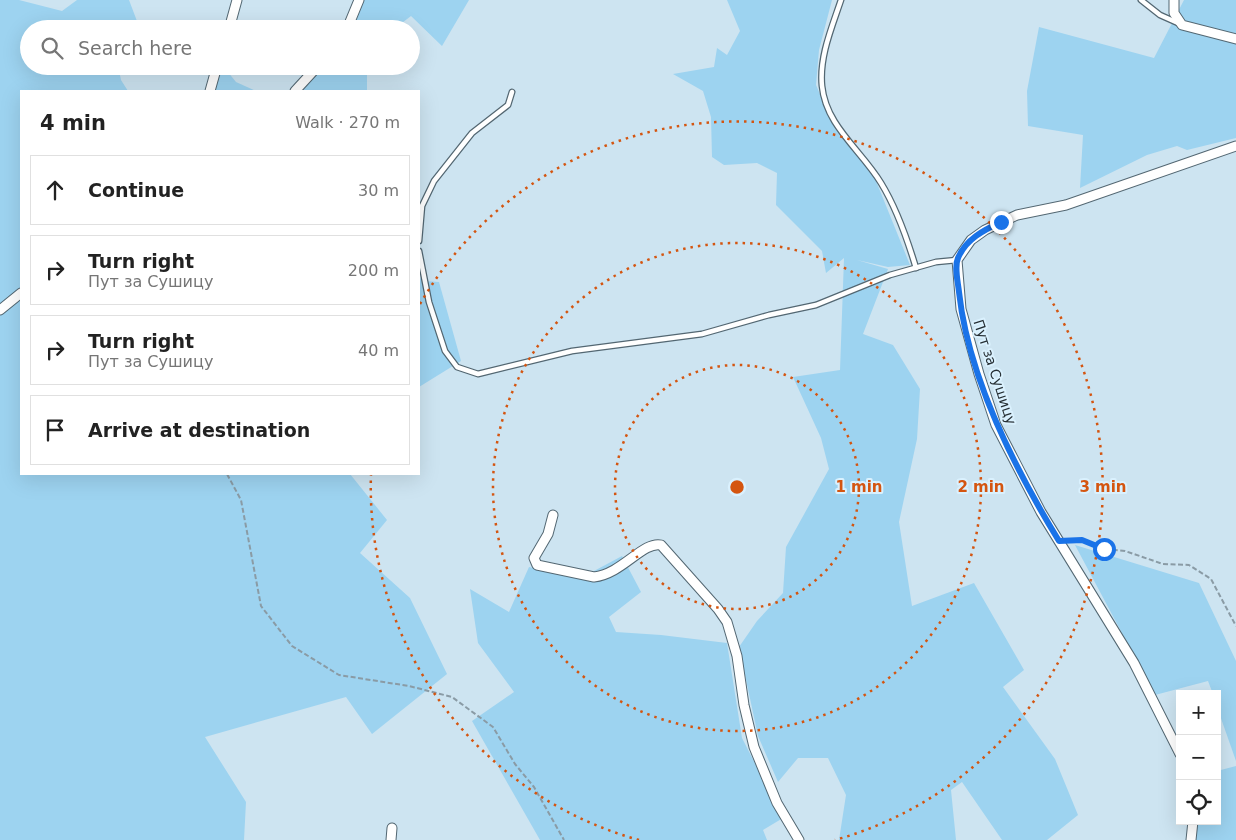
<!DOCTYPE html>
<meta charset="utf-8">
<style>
:root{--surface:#fff;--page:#f2f2f2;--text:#222;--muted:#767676;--line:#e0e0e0}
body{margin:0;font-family:"DejaVu Sans",sans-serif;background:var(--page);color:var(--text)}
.controls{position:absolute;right:15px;bottom:15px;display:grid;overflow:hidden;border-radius:0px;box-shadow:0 5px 20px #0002}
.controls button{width:45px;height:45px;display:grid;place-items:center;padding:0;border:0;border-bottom:1px solid var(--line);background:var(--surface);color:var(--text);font:25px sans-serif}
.stop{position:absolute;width:15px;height:15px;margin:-11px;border:4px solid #1a73e8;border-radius:50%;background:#fff}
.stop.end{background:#1a73e8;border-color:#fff;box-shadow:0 1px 5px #0008}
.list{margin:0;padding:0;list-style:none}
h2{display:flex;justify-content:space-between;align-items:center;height:65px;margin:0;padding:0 20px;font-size:21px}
h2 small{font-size:16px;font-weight:400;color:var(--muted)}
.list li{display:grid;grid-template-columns:32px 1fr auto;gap:15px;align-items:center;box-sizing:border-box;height:70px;margin:0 10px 10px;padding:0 10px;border:1px solid var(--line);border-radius:0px}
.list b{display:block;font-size:19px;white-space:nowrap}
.list p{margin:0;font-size:16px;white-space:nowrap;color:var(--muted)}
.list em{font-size:16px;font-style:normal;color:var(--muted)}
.icon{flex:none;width:28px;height:28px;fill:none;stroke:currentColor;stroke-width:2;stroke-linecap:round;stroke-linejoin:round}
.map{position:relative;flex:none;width:1236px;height:840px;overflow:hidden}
.search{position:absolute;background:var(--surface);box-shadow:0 5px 20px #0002;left:20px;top:20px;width:400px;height:55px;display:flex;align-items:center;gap:12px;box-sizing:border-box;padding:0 18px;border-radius:28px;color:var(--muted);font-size:19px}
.panel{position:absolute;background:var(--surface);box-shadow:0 5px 20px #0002;left:20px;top:90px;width:400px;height:385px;border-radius:0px}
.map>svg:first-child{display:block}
.green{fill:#9dd3f0}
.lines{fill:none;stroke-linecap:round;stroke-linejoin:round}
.service-casing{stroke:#536772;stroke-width:7}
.minor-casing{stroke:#536772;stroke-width:11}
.path{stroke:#8a9ba5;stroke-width:2;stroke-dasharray:5 2.5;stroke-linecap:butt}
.service{stroke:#fff;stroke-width:4.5}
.minor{stroke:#fff;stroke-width:9}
.route{stroke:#1a73e8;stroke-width:6}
.ring{fill:none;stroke:#d45510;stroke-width:2.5;stroke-dasharray:2.5 5}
.labels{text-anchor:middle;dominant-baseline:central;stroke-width:4;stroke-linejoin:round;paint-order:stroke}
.street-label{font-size:14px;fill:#252e33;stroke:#daf1fe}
.centre{fill:#d45510;stroke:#daf1fe;stroke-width:2.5}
.ring-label{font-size:15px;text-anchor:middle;font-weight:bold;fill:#d45510;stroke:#daf1fe;stroke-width:4;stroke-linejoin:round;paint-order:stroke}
</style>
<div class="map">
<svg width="1236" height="840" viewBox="0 0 1236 840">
<rect width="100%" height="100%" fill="#cde4f1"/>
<g class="green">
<polygon points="0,0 19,0 62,11 77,0 129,0 140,29 29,29 29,66 118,66 121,80 128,91 21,91 21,474 350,474 387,520 360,553 410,598 447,674 372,734 346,697 205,737 246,802 244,840 0,840"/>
<polygon points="359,0 469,0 442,46 411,16 394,29 347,29"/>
<polygon points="727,0 832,0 819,50 816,85 835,129 872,171 910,265 888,267 857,260 888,269 863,334 893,345 920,389 917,439 899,522 912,606 974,583 1024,670 1003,687 1055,759 1078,815 1047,840 1002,840 962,782 951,790 956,840 839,840 846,795 828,758 798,758 778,782 758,736 739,647 757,621 783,593 786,547 829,469 821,438 793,377 840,370 844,258 826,273 822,251 776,205 777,173 757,163 724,165 712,157 711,117 703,91 673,74 714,67 717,48 727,55 740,31"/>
<polygon points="1184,0 1236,0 1236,138 1187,150 1177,146 1147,155 1080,188 1083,135 1028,126 1027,91 1039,27 1154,58"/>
<polygon points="217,66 223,66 236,82 256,91 210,91"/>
<polygon points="318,66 367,66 367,91 295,91"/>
<polygon points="419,277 423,281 439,282 461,361 419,387"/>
<polygon points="1075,545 1199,583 1236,661 1236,761 1217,707 1217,694 1213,694 1208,681 1155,695"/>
<polygon points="622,556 641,592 609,617 616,632 661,635 727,643 742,738 783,818 763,830 767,840 540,840 472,721 514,692 478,643 470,589 509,612 529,567 581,578"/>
<polygon points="1236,766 1236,840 1188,840 1190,821 1217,821 1217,771"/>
</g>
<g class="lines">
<defs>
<g id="service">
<path d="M 841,0 C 832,27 819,57 822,86 C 826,126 861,150 881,183 C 897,209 907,238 916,268"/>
<polyline points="1141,0 1160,15 1178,23"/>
<polyline points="419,241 422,206 434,181 472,133 508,105 512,92"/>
<polyline points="419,251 429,302 445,351 457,367 478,374 572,351 702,334 769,315 816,305 890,275 936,262 957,260"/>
</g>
<g id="minor">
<polyline points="1174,0 1174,13 1182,25 1236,39"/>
<polyline points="229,29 237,0"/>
<polyline points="347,29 359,0"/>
<polyline points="210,91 217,66"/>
<polyline points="295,91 318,66"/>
<polyline points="0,310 21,293"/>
<path d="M 553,515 L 548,534 L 534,558 L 537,565 L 594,577 C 622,574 643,541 661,545 L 718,609 L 727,622 L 737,656 L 744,705 L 754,747 L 777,803 L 799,840"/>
<polyline points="1180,754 1134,663 1041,512 996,425 979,374 961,309 957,260 971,240 985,230 1017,215 1066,205 1236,146"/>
<polyline points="391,840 392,828"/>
<polyline points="1191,840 1193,821"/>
</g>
</defs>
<use href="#service" class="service-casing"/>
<use href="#minor" class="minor-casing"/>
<g class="path">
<polyline points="227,474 241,500 261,606 292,646 339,675 409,686 452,697 493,727 515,764 534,787 564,840"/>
<polyline points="1070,540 1082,539 1104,549 1125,551 1163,564 1189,565 1211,579 1236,626"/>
</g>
<use href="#service" class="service"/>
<use href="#minor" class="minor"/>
</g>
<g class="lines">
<path class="route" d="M 1001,222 C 984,230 966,239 958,258 C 954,267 958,282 959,292 C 968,377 1015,469 1059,541 L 1082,540 L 1104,549"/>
</g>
<g class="ring">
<circle cx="737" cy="487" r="122"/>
<circle cx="737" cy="487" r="244"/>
<path d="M639 840A366 366 0 0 1 371 474M420 304A366 366 0 1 1 835 840"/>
</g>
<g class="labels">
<g class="street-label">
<text transform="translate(995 372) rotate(72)">Пут за Сушицу</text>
</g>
</g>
<circle cx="737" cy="487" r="8" class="centre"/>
<g class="ring-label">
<text x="859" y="492">1 min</text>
<text x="981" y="492">2 min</text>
<text x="1103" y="492">3 min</text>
</g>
</svg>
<div class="controls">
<button>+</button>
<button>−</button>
<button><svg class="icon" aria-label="locate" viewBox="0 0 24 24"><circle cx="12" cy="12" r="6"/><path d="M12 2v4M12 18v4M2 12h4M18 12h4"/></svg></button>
</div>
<div class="stop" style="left:1104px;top:549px"></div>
<div class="stop end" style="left:1001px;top:222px"></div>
<div class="search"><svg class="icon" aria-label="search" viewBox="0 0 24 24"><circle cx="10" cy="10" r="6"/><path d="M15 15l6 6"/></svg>Search here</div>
<section class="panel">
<h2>4 min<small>Walk · 270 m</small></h2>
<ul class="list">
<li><svg class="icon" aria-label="ahead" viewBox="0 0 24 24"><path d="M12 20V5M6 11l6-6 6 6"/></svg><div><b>Continue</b></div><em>30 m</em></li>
<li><svg class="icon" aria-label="right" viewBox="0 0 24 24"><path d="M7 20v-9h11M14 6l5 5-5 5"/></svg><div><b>Turn right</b><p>Пут за Сушицу</p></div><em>200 m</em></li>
<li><svg class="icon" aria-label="right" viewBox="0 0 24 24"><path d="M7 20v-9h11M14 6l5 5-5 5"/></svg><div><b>Turn right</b><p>Пут за Сушицу</p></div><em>40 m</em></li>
<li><svg class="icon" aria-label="arrive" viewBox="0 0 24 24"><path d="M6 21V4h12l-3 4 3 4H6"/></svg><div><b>Arrive at destination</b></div></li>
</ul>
</section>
</div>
